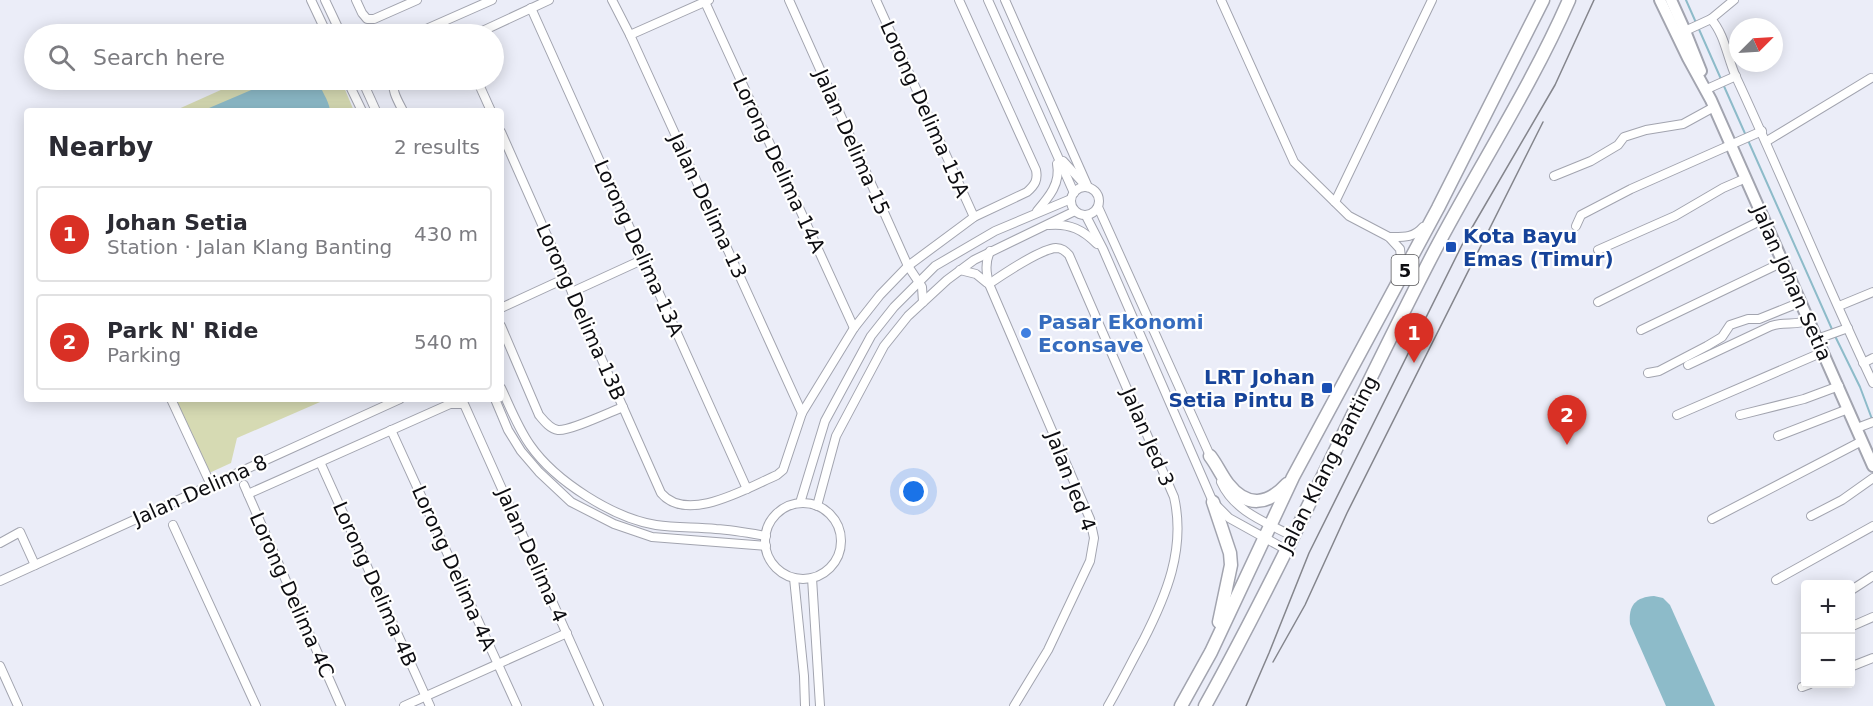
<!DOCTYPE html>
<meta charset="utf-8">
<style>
:root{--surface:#fff;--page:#f2f2f3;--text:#2b2b33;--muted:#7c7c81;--line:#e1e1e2;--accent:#d93025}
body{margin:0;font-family:"DejaVu Sans",sans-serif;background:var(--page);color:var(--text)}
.controls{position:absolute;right:18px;bottom:18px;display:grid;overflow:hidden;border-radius:6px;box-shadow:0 3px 15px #0003}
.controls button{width:54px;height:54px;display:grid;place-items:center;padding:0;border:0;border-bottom:2px solid var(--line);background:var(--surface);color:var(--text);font:30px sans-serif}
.compass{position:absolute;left:1729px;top:18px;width:54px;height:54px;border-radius:50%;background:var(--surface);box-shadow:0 3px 15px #0003;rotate:66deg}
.you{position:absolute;left:914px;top:492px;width:21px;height:21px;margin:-15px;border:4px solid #fff;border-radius:50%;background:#1a73e8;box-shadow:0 0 0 9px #1a73e833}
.badge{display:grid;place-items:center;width:39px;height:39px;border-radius:50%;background:var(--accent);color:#fff;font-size:20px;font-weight:700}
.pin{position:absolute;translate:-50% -50px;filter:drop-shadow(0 2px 3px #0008)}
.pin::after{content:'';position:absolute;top:32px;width:21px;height:18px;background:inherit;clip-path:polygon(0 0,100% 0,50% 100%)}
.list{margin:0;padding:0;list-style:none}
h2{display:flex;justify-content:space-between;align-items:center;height:78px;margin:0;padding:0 24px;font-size:26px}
h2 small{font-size:20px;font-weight:400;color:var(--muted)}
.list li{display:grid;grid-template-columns:39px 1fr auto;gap:18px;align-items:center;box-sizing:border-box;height:96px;margin:0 12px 12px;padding:0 12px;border:2px solid var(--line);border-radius:6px}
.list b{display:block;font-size:22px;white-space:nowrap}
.list p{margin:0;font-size:20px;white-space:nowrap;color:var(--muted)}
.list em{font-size:20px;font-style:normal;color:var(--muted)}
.icon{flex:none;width:33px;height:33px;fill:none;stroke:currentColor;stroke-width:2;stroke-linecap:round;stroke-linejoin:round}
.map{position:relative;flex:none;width:1873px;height:706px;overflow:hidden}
.search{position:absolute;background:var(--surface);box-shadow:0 3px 15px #0003;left:24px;top:24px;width:480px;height:66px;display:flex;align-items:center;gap:15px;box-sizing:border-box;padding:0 21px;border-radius:33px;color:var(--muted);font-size:22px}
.panel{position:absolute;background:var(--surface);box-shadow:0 3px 15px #0003;left:24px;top:108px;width:480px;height:294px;border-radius:6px}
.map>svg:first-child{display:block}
.green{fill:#d6dab3}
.water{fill:#8dbbc9}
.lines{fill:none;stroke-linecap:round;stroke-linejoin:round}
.stream{stroke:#8dbbc9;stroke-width:2}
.minor-casing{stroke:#a2a4af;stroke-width:10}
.major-casing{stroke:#a2a4af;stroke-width:14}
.highway-casing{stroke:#a2a4af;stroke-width:15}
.minor{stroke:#fff;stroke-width:8}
.major{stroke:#fff;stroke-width:10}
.highway{stroke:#fff;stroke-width:12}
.tram{stroke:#84858c;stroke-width:1.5}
.transit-dot{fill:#1a4fb4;stroke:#fff;stroke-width:2}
.shop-dot{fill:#3f7fe0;stroke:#fff;stroke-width:2}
.labels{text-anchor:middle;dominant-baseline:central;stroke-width:4.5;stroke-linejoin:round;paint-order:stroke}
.shield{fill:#fff;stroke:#565658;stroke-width:1.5}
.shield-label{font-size:18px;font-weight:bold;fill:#0d0d11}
.street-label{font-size:20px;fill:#0d0d11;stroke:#fff}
.transit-label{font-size:20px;font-weight:bold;fill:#164399;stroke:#fff;text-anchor:start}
.shop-label{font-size:20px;font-weight:bold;fill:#366cbe;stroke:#fff;text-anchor:start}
</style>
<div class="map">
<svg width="1873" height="706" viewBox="0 0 1873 706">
<rect width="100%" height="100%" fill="#ebedf8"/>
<g class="green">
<polygon points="243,80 341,80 354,111 174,111"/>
<polygon points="174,399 327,399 237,438 231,463 207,474"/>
</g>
<g class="water">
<path d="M 275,80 L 319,80 C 320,91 329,99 330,111 L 202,111 Z"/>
<path d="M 1654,596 L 1663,598 L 1670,605 L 1715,706 L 1666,706 L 1630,624 C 1628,605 1636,597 1654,596 Z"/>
</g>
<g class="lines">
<g class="stream">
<polyline points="1686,0 1721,79"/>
<polyline points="1723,84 1835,336 1860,387 1872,419"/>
</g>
<defs>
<g id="minor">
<polyline points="311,0 327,34"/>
<polyline points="325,0 341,34"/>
<polyline points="356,0 362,13 367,19 374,19 417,0"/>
<polyline points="612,0 630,35 802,413"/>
<polyline points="789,0 908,266 922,287 923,302"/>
<polyline points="876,0 974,217"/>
<polyline points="988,0 1074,193"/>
<polyline points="1005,0 1088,187"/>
<polyline points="1221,0 1294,162 1349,216 1389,237 1400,249 1402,267 1400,273"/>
<polyline points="705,2 854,328"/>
<polyline points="531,8 747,489"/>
<path d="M 1711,19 C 1725,35 1727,57 1736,77 C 1783,178 1825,282 1873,383"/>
<polyline points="1685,31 1711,19 1734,0"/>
<polyline points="415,34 492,0"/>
<polyline points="476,34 549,0"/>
<polyline points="630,35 709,0"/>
<polyline points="347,80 362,111"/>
<polyline points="362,80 376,111"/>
<path d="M 394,80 C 391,90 398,101 403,111"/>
<polyline points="477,80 491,111"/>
<polyline points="1707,89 1736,76"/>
<path d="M 501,132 L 661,493 C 687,524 747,488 777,475 L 783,470 L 802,413 L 854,328 L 880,295 L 908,266 L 962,226 L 974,217 L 1027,192 C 1035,185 1038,180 1036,170 L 959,0"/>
<polyline points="1767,141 1871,78"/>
<polyline points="1063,161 1085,185"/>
<polyline points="1554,176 1591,161 1618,145 1624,137 1646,130 1683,124 1714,107"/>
<circle cx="1085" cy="201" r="14"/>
<polyline points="1335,202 1432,0"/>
<polyline points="1098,207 1212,460"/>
<path d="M 1037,211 C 1049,197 1061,183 1057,164"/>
<polyline points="1086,216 1103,249 1213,502 1229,518 1285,549"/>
<path d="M 1049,225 C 1070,223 1083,230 1097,244"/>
<polyline points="1576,226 1581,215 1631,189 1762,131"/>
<path d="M 1389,237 C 1403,237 1414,238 1423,227"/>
<polyline points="1598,250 1675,216 1723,188 1746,178"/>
<path d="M 990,251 C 985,263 986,272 989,284 L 1090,519 L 1094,538 L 1090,561 L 1048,650 L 1014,706"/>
<polyline points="960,270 976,274 987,283"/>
<path d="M 989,284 C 1002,275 1041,249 1056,248 C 1062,248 1065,251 1069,255 L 1174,497 C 1186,549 1166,596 1143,641 C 1131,663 1120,685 1108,706"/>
<polyline points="572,292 644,259"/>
<polyline points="1598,302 1764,219"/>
<polyline points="1839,306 1873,292"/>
<polyline points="501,308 566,278"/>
<path d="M 501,326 L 539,415 C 544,421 550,429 558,430 C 570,431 610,412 623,407"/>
<polyline points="1641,330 1783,262"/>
<polyline points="1817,339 1848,328"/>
<polyline points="1863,363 1873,358"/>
<path d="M 1688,365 L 1771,326 C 1785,321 1796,326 1809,320"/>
<polyline points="1648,373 1659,371 1707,346 1722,337 1730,325 1748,319 1759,319 1801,302"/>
<path d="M 501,388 C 510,407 518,428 530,445 C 555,481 613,518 656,525 C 676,528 696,527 716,529 C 733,530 749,533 766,536"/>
<polyline points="171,399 211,485"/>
<polyline points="495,399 508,430 521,451 539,472 571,502 614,524 652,537 766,546"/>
<polyline points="1677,415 1823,352"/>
<polyline points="1740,415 1804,399 1839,386"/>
<polyline points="1857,428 1873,422"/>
<polyline points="391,430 517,706"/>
<polyline points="1778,436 1848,409"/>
<polyline points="320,462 430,706"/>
<path d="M 1221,482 C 1234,511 1265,522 1292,536"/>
<polyline points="244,485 341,706"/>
<polyline points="248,494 450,404 464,404 599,706"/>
<polyline points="800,503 825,421 871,336 894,307 935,266 995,231 1071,199"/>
<circle cx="803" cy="541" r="38"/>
<polyline points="817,506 836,436 884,346 908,316 947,280 974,260 1075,211"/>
<polyline points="1811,516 1842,500 1873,478"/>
<polyline points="1712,519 1862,441"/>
<polyline points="173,525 256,706"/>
<polyline points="0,543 20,532 35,565"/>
<polyline points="794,578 804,676 805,706"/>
<polyline points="812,578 820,706"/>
<polyline points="1776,580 1873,526"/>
<polyline points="0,581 400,399"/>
<polyline points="1850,591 1873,576"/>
<polyline points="1850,627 1873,617"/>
<polyline points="0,666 18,706"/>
<polyline points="1850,667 1873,658"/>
<polyline points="1802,687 1810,684"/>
<polyline points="404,706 567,633"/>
</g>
<g id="major">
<polyline points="1660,0 1688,58 1711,100 1873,466"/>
<polyline points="1671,0 1685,31 1701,71"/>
</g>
<g id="highway">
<path d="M 1210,456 C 1217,465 1221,475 1228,484 C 1247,508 1268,505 1287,484"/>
<polyline points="1213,502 1230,553 1231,565 1219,622"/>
<polyline points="1181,706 1211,652 1293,477 1438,208 1543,0"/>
<path d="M 1205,706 C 1287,558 1356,402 1434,252 C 1478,168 1531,87 1569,0"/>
</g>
</defs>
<use href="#minor" class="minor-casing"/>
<use href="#major" class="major-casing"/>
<use href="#highway" class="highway-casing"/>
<use href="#minor" class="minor"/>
<use href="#major" class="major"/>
<use href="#highway" class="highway"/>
<g class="tram">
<polyline points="1273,662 1305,605 1347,513 1543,122"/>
<polyline points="1246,706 1269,653 1309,553 1463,243 1555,85 1594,0"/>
</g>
</g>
<g class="transit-dot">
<rect x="1445" y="241" width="12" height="12" rx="3"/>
<rect x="1321" y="382" width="12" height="12" rx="3"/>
</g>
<circle class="shop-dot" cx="1026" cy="333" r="6"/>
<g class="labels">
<rect class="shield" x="1391.5" y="255" width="27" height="30" rx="4.5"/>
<g class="shield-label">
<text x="1405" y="270">5</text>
</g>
<g class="street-label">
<text transform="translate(925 109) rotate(66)">Lorong Delima 15A</text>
<text transform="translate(852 142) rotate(66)">Jalan Delima 15</text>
<text transform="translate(779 165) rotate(65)">Lorong Delima 14A</text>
<text transform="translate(708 206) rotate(65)">Jalan Delima 13</text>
<text transform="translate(639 248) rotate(66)">Lorong Delima 13A</text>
<text transform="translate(1792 283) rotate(66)">Jalan Johan Setia</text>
<text transform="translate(581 312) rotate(66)">Lorong Delima 13B</text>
<text transform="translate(1148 437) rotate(67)">Jalan Jed 3</text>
<text transform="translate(1328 464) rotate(-63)">Jalan Klang Banting</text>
<text transform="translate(1071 481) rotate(69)">Jalan Jed 4</text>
<text transform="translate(200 490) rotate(-24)">Jalan Delima 8</text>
<text transform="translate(532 555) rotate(66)">Jalan Delima 4</text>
<text transform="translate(454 568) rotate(66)">Lorong Delima 4A</text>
<text transform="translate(375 584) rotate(66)">Lorong Delima 4B</text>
<text transform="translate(292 595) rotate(66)">Lorong Delima 4C</text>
</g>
<g class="transit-label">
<text x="1463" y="236">Kota Bayu<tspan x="1463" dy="23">Emas (Timur)</tspan></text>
<text x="1315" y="377" text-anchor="end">LRT Johan<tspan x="1315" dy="23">Setia Pintu B</tspan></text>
</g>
<g class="shop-label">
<text x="1038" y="322">Pasar Ekonomi<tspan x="1038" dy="23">Econsave</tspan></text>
</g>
</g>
</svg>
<div class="controls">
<button>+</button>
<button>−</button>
</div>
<svg class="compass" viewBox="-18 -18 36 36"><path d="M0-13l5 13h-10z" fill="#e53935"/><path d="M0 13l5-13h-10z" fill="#7c7c81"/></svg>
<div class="you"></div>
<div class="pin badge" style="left:1414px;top:363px">1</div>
<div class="pin badge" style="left:1567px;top:445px">2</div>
<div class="search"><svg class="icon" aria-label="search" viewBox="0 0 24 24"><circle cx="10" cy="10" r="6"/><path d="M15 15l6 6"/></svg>Search here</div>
<section class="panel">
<h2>Nearby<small>2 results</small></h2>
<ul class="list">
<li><span class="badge">1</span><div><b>Johan Setia</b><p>Station · Jalan Klang Banting</p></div><em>430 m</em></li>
<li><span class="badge">2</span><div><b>Park N' Ride</b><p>Parking</p></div><em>540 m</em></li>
</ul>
</section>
</div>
